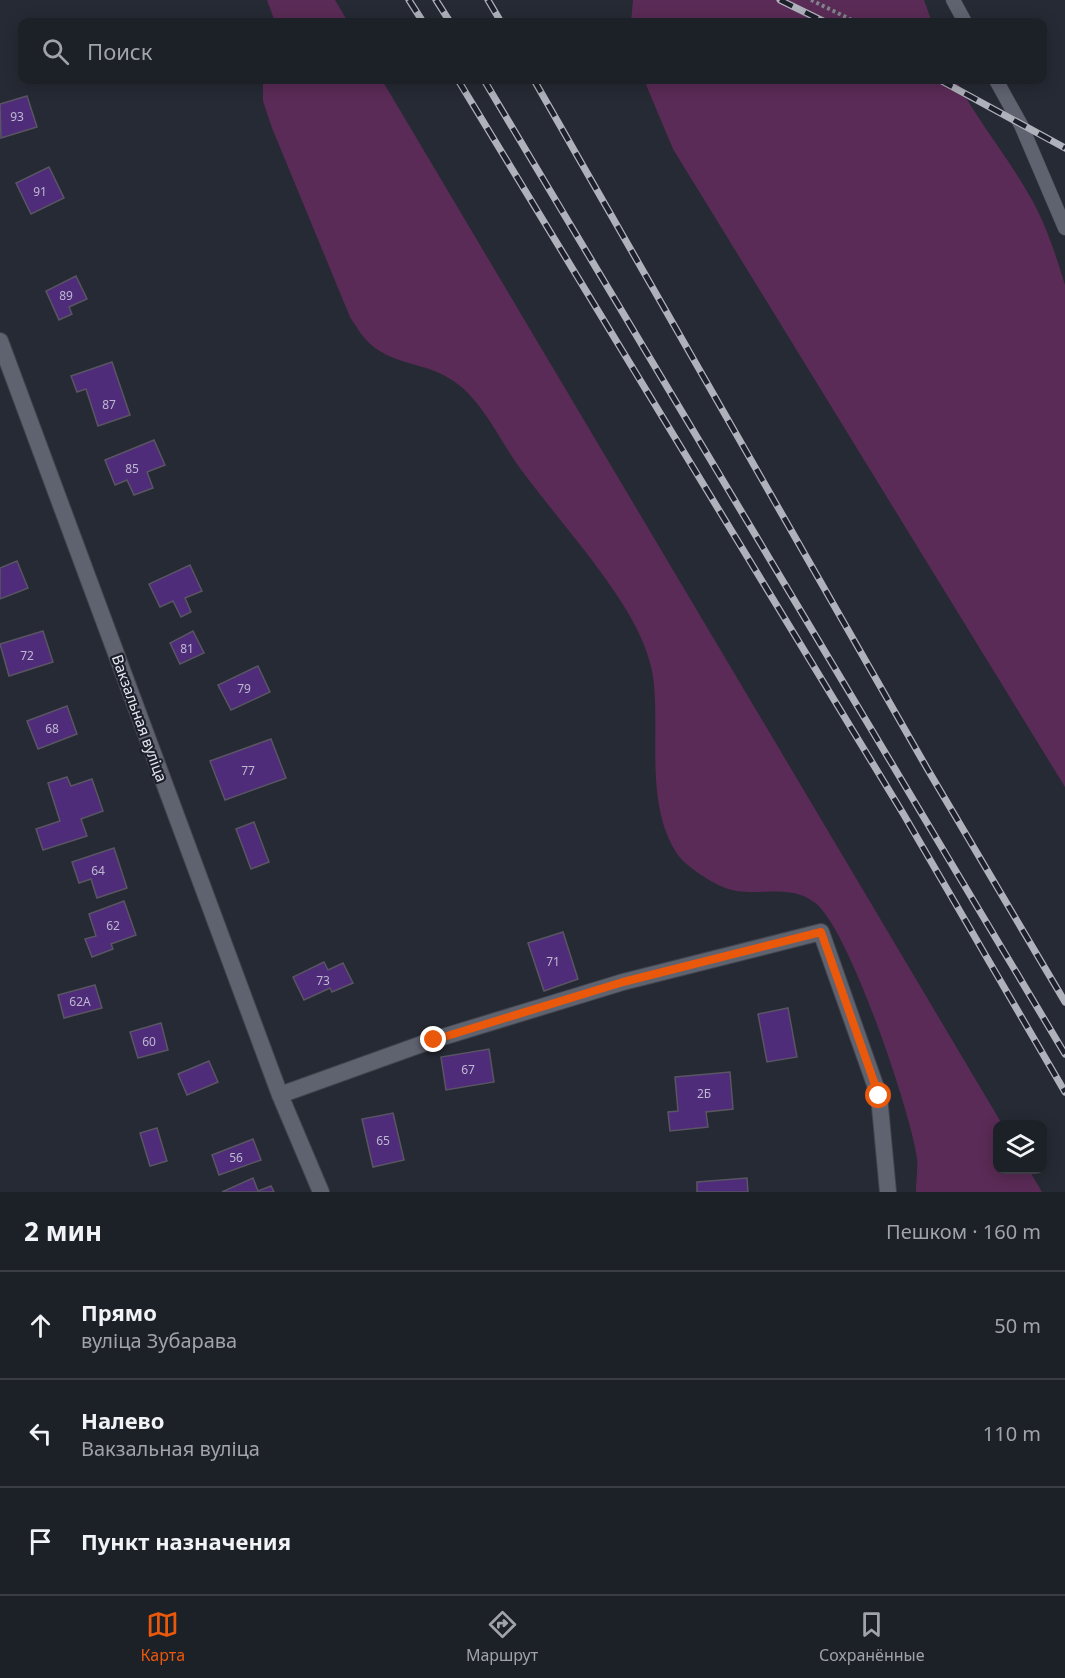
<!DOCTYPE html>
<html lang="ru">
<meta charset="utf-8">
<style>
:root{--surface:#1c2027;--page:#25282f;--text:#f1f3f6;--muted:#a0a3a7;--line:#3a3e44;--accent:#ea580c}
body{margin:0;font-family:"Noto Sans",sans-serif;background:var(--page);color:var(--text)}
.controls{position:absolute;right:18px;bottom:18px;display:grid;overflow:hidden;border-radius:12px;box-shadow:0 3px 15px #0003}
.controls button{width:54px;height:54px;display:grid;place-items:center;padding:0;border:0;border-bottom:2px solid var(--line);background:var(--surface);color:var(--text);font:30px sans-serif}
.stop{position:absolute;width:18px;height:18px;margin:-14px;border:4px solid #ea580c;border-radius:50%;background:#fff}
.stop.end{background:#ea580c;border-color:#fff;box-shadow:0 2px 6px #0008}
.list{margin:0;padding:0;list-style:none}
h2{display:flex;justify-content:space-between;align-items:center;height:78px;margin:0;padding:0 24px;font-size:26px}
h2 small{font-size:20px;font-weight:400;color:var(--muted)}
.list li{display:grid;grid-template-columns:39px 1fr auto;gap:18px;align-items:center;box-sizing:border-box;height:108px;padding:0 24px;border-top:2px solid var(--line)}
.list b{display:block;font-size:22px;white-space:nowrap}
.list p{margin:0;font-size:20px;white-space:nowrap;color:var(--muted)}
.list em{font-size:20px;font-style:normal;color:var(--muted)}
.icon{flex:none;width:33px;height:33px;fill:none;stroke:currentColor;stroke-width:2;stroke-linecap:round;stroke-linejoin:round}
.map{position:relative;flex:none;width:1065px;height:1192px;overflow:hidden}
.search{position:absolute;background:var(--surface);box-shadow:0 3px 15px #0003;left:18px;right:18px;top:18px;height:66px;display:flex;align-items:center;gap:15px;box-sizing:border-box;padding:0 21px;border-radius:12px;color:var(--muted);font-size:22px}
.sheet{height:402px;background:var(--surface)}
nav{display:flex;justify-content:space-around;align-items:center;box-sizing:border-box;height:84px;border-top:2px solid var(--line);background:var(--surface);font-size:16px;color:var(--muted)}
nav a{display:grid;justify-items:center;gap:3px}
nav .on{color:var(--accent)}
.map>svg:first-child{display:block}
.green{fill:#5a2b56}
.building{fill:#4e2c79;stroke:#595562;stroke-width:1.5}
.lines{fill:none;stroke-linecap:round;stroke-linejoin:round}
.service-casing{stroke:#42454e;stroke-width:15}
.minor-casing{stroke:#42454e;stroke-width:18}
.path{stroke:#80838c;stroke-width:4;stroke-dasharray:3 3;stroke-linecap:butt}
.service{stroke:#5f6370;stroke-width:14}
.minor{stroke:#5f6370;stroke-width:16}
.rail-casing{stroke:#afb2ba;stroke-width:7}
.rail{stroke:#1d202a;stroke-width:4.5;stroke-dasharray:14;stroke-linecap:butt}
.route{stroke:#ea580c;stroke-width:8}
.labels{text-anchor:middle;dominant-baseline:central;stroke-width:4.5;stroke-linejoin:round;paint-order:stroke}
.number-label{font-size:12px;fill:#beb8d1}
.street-label{font-size:15px;fill:#e4e7ee;stroke:#1d202a}
</style>
<div class="map">
<svg width="1065" height="1192" viewBox="0 0 1065 1192">
<rect width="100%" height="100%" fill="#262a34"/>
<g class="green">
<polygon points="267,0 335,0 348,22 275,22"/>
<polygon points="633,0 924,0 932,22 631,22"/>
<path d="M 263,80 L 382,80 L 1002,1124 L 998,1124 L 998,1170 L 1029,1170 L 1042,1192 L 916,1192 C 916,1181 918,1169 917,1158 C 911,1113 848,925 814,902 C 790,885 764,895 737,891 C 724,889 712,882 701,875 C 693,869 681,861 676,852 C 646,804 659,739 654,685 C 652,659 640,633 627,611 C 597,562 559,520 525,475 C 504,448 490,415 466,391 C 434,361 405,369 375,348 C 364,340 357,328 350,317 L 272,128 L 263,101 Z"/>
<path d="M 644,80 L 956,80 C 978,122 1009,158 1032,200 C 1047,227 1056,256 1065,285 L 1065,787 L 673,149 Z"/>
</g>
<g class="building">
<polygon points="27,96 37,127 1,138 0,104"/>
<polygon points="49,167 64,198 31,214 16,183"/>
<polygon points="76,276 87,299 69,307 72,314 59,320 46,291"/>
<polygon points="112,362 130,415 98,426 86,389 77,392 71,376"/>
<polygon points="154,440 165,465 147,472 153,488 134,495 127,480 115,485 105,460"/>
<polygon points="17,561 28,588 0,599 0,568"/>
<polygon points="190,565 202,591 185,598 191,612 181,617 173,601 160,607 149,584"/>
<polygon points="43,631 53,662 9,676 0,644"/>
<polygon points="193,631 204,653 180,664 170,643"/>
<polygon points="258,666 270,692 231,710 218,685"/>
<polygon points="67,706 77,734 38,749 27,721"/>
<polygon points="271,739 286,778 225,800 210,761"/>
<polygon points="67,777 71,786 92,779 103,811 81,819 87,836 43,850 36,829 60,821 48,783"/>
<polygon points="254,822 269,862 251,869 236,829"/>
<polygon points="114,848 127,888 97,898 91,879 79,883 72,862"/>
<polygon points="124,901 136,935 111,944 113,949 92,957 85,939 96,936 89,914"/>
<polygon points="563,932 578,979 544,991 528,943"/>
<polygon points="324,962 328,970 343,963 353,983 332,992 330,988 304,1000 293,977"/>
<polygon points="95,985 102,1008 64,1018 58,995"/>
<polygon points="788,1008 797,1057 767,1062 758,1014"/>
<polygon points="161,1023 168,1050 138,1058 130,1032"/>
<polygon points="489,1049 494,1082 446,1090 441,1057"/>
<polygon points="209,1061 218,1082 187,1095 178,1074"/>
<polygon points="730,1072 733,1109 706,1112 708,1127 670,1131 668,1112 678,1111 675,1077"/>
<polygon points="393,1113 404,1160 373,1167 362,1119"/>
<polygon points="157,1128 167,1161 150,1166 140,1133"/>
<polygon points="253,1139 261,1160 219,1175 212,1155"/>
<polygon points="253,1178 258,1191 271,1186 274,1192 222,1192"/>
<polygon points="747,1178 748,1192 697,1192 697,1182"/>
</g>
<g class="lines">
<defs>
<g id="service">
<polyline points="953,0 965,22"/>
<polyline points="996,80 1021,125 1065,228"/>
</g>
<g id="minor">
<polyline points="0,341 280,1095 321,1192"/>
<polyline points="280,1095 433,1040 623,982 821,932 879,1096 888,1192"/>
</g>
</defs>
<use href="#service" class="service-casing"/>
<use href="#minor" class="minor-casing"/>
<polyline class="path" points="811,0 856,22"/>
<use href="#service" class="service"/>
<use href="#minor" class="minor"/>
<defs>
<g id="rail">
<polyline points="409,0 423,22"/>
<polyline points="436,0 450,22"/>
<polyline points="488,0 501,22"/>
<polyline points="780,0 825,22"/>
<polyline points="458,80 904,815 1065,1092"/>
<polyline points="484,80 1065,1054"/>
<polyline points="534,80 928,770 1065,1002"/>
<polyline points="940,80 1065,148"/>
</g>
</defs>
<use href="#rail" class="rail-casing"/>
<use href="#rail" class="rail"/>
</g>
<g class="lines">
<polyline class="route" points="434,1040 623,982 821,932 879,1096"/>
</g>
<g class="labels">
<g class="number-label">
<text x="17" y="116">93</text>
<text x="40" y="191">91</text>
<text x="66" y="295">89</text>
<text x="109" y="404">87</text>
<text x="132" y="468">85</text>
<text x="187" y="648">81</text>
<text x="27" y="655">72</text>
<text x="244" y="688">79</text>
<text x="52" y="728">68</text>
<text x="248" y="770">77</text>
<text x="98" y="870">64</text>
<text x="113" y="925">62</text>
<text x="553" y="961">71</text>
<text x="323" y="980">73</text>
<text x="80" y="1001">62А</text>
<text x="149" y="1041">60</text>
<text x="468" y="1069">67</text>
<text x="704" y="1093">2Б</text>
<text x="383" y="1140">65</text>
<text x="236" y="1157">56</text>
</g>
<g class="street-label">
<text transform="translate(140 718) rotate(70)">Вакзальная вуліца</text>
</g>
</g>
</svg>
<div class="controls">
<button><svg class="icon" aria-label="layers" viewBox="0 0 24 24"><path d="M12 4l9 5-9 5-9-5zM3 14l9 5 9-5"/></svg></button>
</div>
<div class="stop" style="left:879px;top:1096px"></div>
<div class="stop end" style="left:434px;top:1040px"></div>
<div class="search"><svg class="icon" aria-label="search" viewBox="0 0 24 24"><circle cx="10" cy="10" r="6"/><path d="M15 15l6 6"/></svg>Поиск</div>
</div>
<section class="sheet">
<h2>2 мин<small>Пешком · 160 m</small></h2>
<ul class="list">
<li><svg class="icon" aria-label="ahead" viewBox="0 0 24 24"><path d="M12 20V5M6 11l6-6 6 6"/></svg><div><b>Прямо</b><p>вуліца Зубарава</p></div><em>50 m</em></li>
<li><svg class="icon" aria-label="left" viewBox="0 0 24 24"><path d="M17 20v-9H6M10 6l-5 5 5 5"/></svg><div><b>Налево</b><p>Вакзальная вуліца</p></div><em>110 m</em></li>
<li><svg class="icon" aria-label="arrive" viewBox="0 0 24 24"><path d="M6 21V4h12l-3 4 3 4H6"/></svg><div><b>Пункт назначения</b></div></li>
</ul>
</section>
<nav>
<a class="on"><svg class="icon" aria-label="map" viewBox="0 0 24 24"><path d="M3 6l6-2 6 2 6-2v14l-6 2-6-2-6 2zM9 4v14M15 6v14"/></svg>Карта</a>
<a><svg class="icon" aria-label="directions" viewBox="0 0 24 24"><path d="M12 3l9 9-9 9-9-9zM9 14v-3h6M13 9l2 2-2 2"/></svg>Маршрут</a>
<a><svg class="icon" aria-label="saved" viewBox="0 0 24 24"><path d="M7 4h10v16l-5-4-5 4z"/></svg>Сохранённые</a>
</nav>
